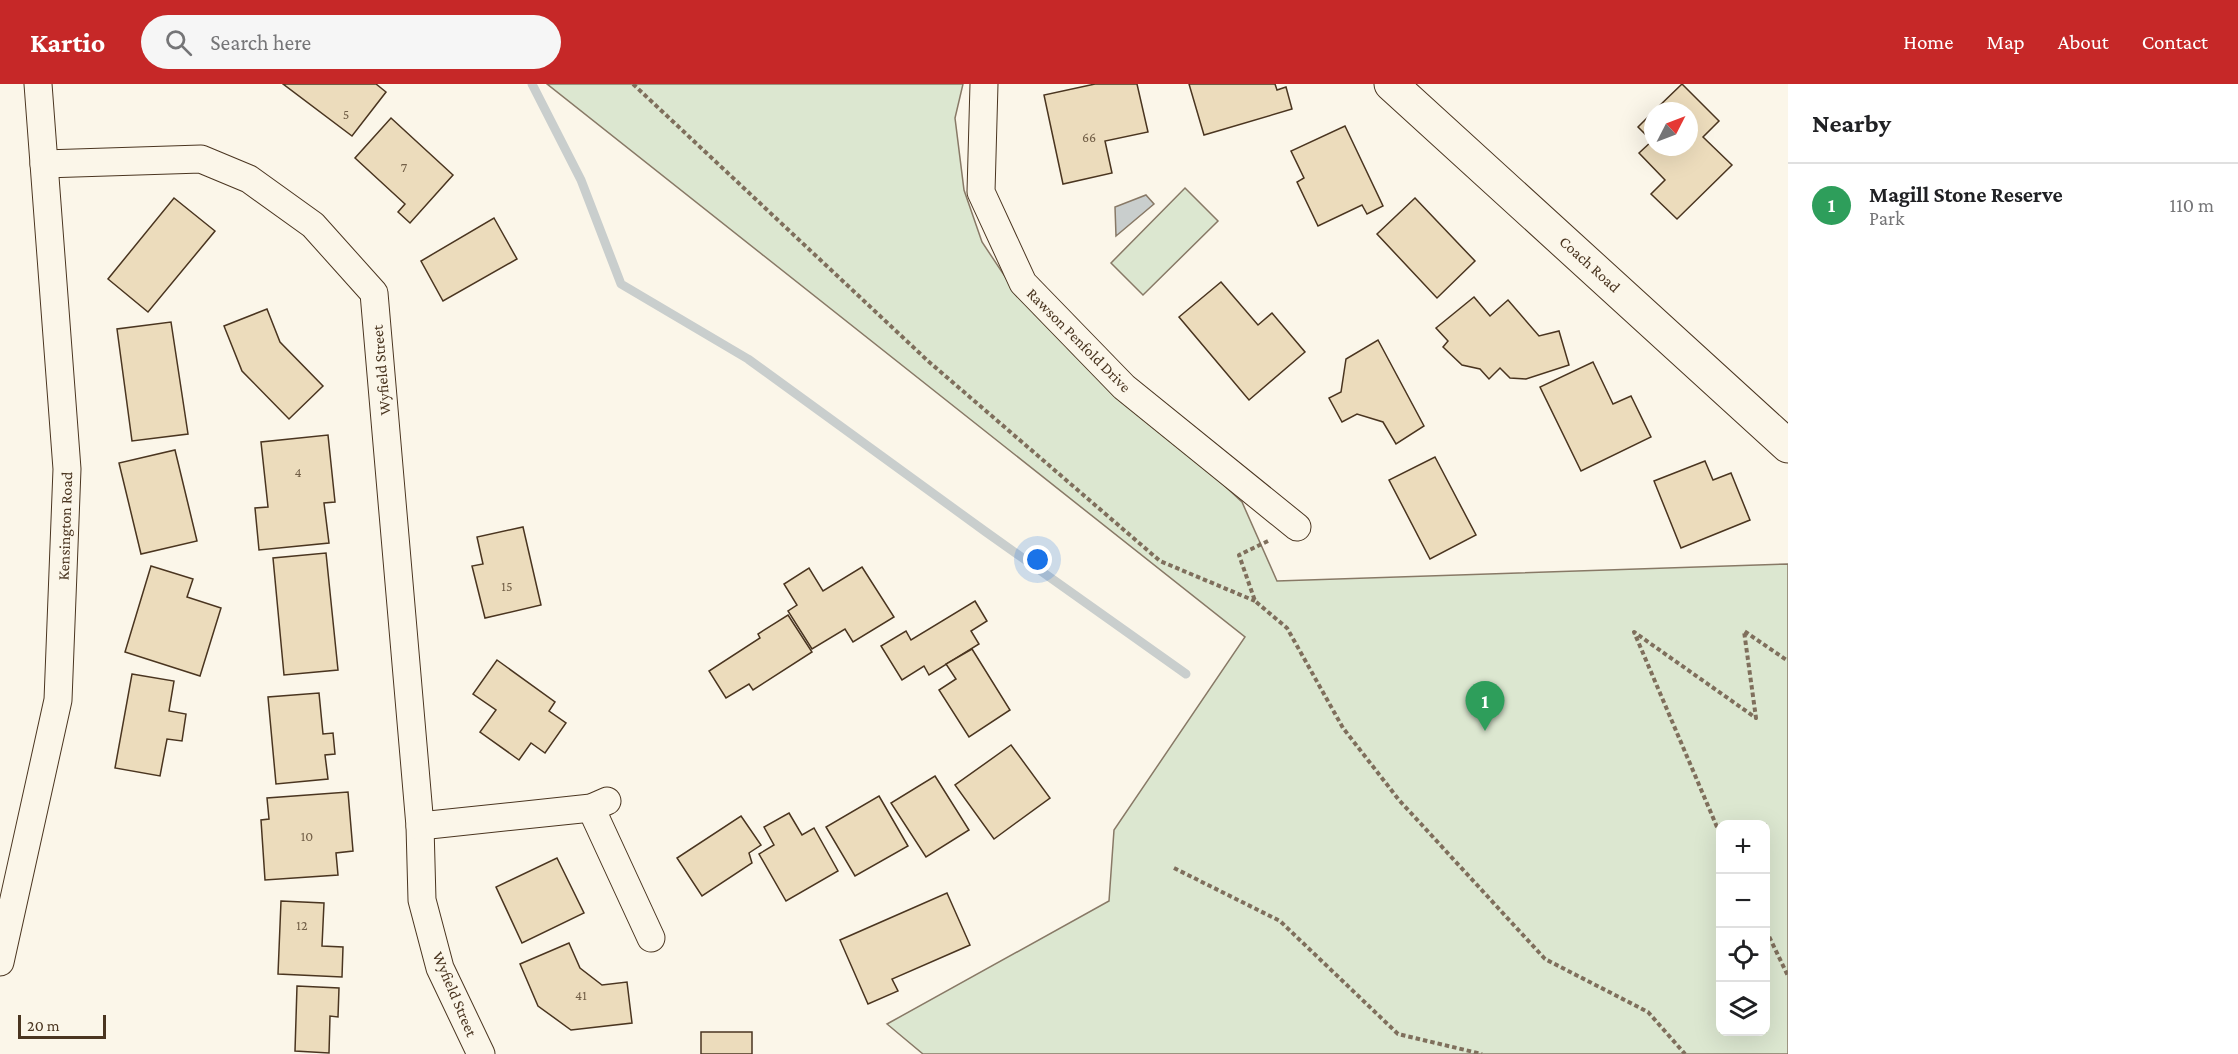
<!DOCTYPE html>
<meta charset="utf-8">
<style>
:root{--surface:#fff;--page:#f6f6f6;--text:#202124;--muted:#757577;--line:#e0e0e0;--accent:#c62828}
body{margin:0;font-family:"Crimson Pro",serif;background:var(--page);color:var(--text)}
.controls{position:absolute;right:18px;bottom:18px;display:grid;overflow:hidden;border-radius:12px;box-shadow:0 6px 24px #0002}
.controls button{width:54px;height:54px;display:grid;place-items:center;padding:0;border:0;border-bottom:2px solid var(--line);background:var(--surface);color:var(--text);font:30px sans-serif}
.compass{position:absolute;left:1644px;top:18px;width:54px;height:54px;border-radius:50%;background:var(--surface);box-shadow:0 6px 24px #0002;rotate:48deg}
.scale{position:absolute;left:18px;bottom:15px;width:88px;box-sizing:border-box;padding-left:6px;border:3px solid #4a3520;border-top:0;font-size:16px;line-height:21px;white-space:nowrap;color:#4a3520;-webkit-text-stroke:4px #fbf6e9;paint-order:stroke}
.you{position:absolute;left:1038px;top:476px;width:21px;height:21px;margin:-15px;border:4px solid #fff;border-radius:50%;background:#1a73e8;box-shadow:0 0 0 9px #1a73e833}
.badge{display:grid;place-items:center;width:39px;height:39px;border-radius:50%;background:var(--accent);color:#fff;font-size:20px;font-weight:700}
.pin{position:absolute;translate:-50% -50px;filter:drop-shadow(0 2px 3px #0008)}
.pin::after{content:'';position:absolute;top:32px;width:21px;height:18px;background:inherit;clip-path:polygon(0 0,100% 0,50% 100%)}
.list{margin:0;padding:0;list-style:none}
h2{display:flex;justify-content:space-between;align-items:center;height:78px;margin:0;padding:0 24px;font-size:26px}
h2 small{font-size:20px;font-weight:400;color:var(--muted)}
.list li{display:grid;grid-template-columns:39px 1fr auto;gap:18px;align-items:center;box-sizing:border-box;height:84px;padding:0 24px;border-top:2px solid var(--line)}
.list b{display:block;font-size:22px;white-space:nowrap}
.list p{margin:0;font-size:20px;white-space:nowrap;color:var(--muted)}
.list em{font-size:20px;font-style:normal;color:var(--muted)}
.icon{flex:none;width:33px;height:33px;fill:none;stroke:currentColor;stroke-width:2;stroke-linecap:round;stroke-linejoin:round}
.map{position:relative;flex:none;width:1788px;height:970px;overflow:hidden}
header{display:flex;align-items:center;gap:36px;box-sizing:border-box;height:84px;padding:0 30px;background:var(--accent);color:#fff}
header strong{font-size:28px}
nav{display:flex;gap:33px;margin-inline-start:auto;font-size:21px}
.search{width:420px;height:54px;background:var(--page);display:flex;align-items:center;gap:15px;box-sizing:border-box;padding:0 21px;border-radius:33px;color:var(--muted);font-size:22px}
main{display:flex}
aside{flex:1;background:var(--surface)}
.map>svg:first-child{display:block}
.green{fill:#dce7d0;stroke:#887966;stroke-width:1.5;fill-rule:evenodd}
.water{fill:#c9cecd;stroke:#887966;stroke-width:1.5}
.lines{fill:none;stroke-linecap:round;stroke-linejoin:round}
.stream{stroke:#c9cecd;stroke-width:9}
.building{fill:#ecdcbc;stroke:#4a3520;stroke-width:1.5}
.minor-casing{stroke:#4a3520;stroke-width:29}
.tertiary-casing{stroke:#4a3520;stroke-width:35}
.path{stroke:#7f6f5c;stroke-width:4;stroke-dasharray:4.5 3;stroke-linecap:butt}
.minor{stroke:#fbf6e9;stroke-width:27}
.tertiary{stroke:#fbf6e9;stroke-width:33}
.labels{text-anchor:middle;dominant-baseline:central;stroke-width:4.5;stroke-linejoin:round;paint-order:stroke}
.number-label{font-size:14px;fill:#725f47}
.street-label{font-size:16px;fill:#4a3520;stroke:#fbf6e9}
</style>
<header>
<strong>Kartio</strong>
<div class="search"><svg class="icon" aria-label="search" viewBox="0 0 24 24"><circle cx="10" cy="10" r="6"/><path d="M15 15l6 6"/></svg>Search here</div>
<nav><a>Home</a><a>Map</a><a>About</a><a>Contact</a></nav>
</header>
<main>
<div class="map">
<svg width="1788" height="970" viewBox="0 0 1788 970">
<rect width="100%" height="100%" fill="#fbf6e9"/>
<g class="green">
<path d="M 547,0 L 963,0 L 955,34 L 964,106 L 982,158 L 1014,206 L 1242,418 L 1277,497 L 1788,480 L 1788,970 L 923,970 L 887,940 L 1109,817 L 1114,746 L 1245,553 ZM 1720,740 L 1766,740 L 1766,948 L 1720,948 Z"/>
<polygon points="1185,104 1218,137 1143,211 1111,179"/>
</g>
<polygon class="water" points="1146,111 1154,120 1116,152 1115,123"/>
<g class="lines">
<polyline class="stream" points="532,0 581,96 621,200 748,275 986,448 1186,590"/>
</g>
<g class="building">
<polygon points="283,0 376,0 386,8 352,52"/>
<polygon points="1095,0 1137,0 1148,48 1105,57 1112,89 1063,100 1044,11"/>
<polygon points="1189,0 1275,0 1277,6 1286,3 1292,25 1204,51"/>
<polygon points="1682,0 1719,37 1703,53 1732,81 1677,135 1651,110 1665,96 1639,69 1652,57 1638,43 1653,28 1653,63 1689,63 1689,27 1654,27"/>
<polygon points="391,34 453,91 410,139 398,128 405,120 355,74"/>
<polygon points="1345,42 1383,122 1367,130 1362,121 1318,142 1297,98 1304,94 1291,67"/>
<polygon points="174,114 215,147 148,228 108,195"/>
<polygon points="1415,114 1475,177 1437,214 1377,150"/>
<polygon points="494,134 517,175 443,217 421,177"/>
<polygon points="1221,198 1258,241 1272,229 1305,268 1249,316 1179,233"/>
<polygon points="1474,213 1490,232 1508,216 1539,252 1559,247 1569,281 1526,295 1510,294 1500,284 1489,295 1480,285 1462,281 1443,263 1448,257 1436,244"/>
<polygon points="267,225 280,258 323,302 289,335 242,287 224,242"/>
<polygon points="171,238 188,350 132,357 117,245"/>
<polygon points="1378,256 1424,342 1396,360 1383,338 1357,330 1342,338 1329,314 1341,308 1346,275"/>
<polygon points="1593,278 1613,320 1631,312 1651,353 1581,387 1540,303"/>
<polygon points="328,351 335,418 324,419 329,459 259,466 255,424 268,423 261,358"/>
<polygon points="175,366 197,457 141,470 119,379"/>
<polygon points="1435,373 1476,451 1430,475 1389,396"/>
<polygon points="1705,377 1713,396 1731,389 1750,436 1681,464 1654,397"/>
<polygon points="523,443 541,521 485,534 472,482 483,480 477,453"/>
<polygon points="326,469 338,586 284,591 273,474"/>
<polygon points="151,482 193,495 187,513 221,524 200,592 125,568"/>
<polygon points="862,483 894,533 853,558 845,545 812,565 788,527 797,521 784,500 809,484 823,507"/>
<polygon points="975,517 987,537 971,547 979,560 929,591 924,582 902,596 881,562 906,547 911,556"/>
<polygon points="788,531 812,568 753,606 749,600 726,614 709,587 760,554 758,550"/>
<polygon points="972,565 1010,626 969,653 939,606 956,595 946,580"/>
<polygon points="497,576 555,618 549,627 566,639 545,669 531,659 519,676 480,648 496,626 473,610"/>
<polygon points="132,590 174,597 169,627 186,630 182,657 167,655 160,692 115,684"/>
<polygon points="319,609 323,650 333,649 335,670 325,671 328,695 276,700 268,613"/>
<polygon points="1011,661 1050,714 994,755 955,701"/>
<polygon points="935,692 969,746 926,773 891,719"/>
<polygon points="348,708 353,767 336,769 338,791 265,796 261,736 269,735 267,714"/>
<polygon points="879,712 908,762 855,792 826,743"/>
<polygon points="789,729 802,751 814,744 838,787 786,817 759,770 774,761 764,743"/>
<polygon points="741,732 761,761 749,769 752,779 702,812 677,774"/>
<polygon points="557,774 584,829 522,859 496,803"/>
<polygon points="947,809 970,861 892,895 898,907 868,920 840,856"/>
<polygon points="281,817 324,819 322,862 343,863 342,893 278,890"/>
<polygon points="569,859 580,884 602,901 627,898 632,939 571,946 538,922 520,880"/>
<polygon points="297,902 339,904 338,933 330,932 329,969 295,967"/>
<rect x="701" y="948" width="51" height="22"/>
</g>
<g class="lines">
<defs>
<g id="minor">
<polyline points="984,0 981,108 1023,199 1124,303 1297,443"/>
<polyline points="44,80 201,75 249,95 313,141 374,209 420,742 422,816 440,884 481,970"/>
<polyline points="591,724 651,854"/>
<polyline points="420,742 591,724 607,717"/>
<polyline points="0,878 58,616 67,385 38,0"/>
</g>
<polyline id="tertiary" points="1391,0 1788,362"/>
</defs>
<use href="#minor" class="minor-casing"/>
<use href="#tertiary" class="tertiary-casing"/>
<g class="path">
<polyline points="633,0 928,277 1160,477 1255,517"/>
<polyline points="1268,457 1239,471 1255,517 1287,544 1343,644 1399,716 1545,875 1648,928 1685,970"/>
<polyline points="1720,750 1634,548 1756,634 1744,547 1788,577"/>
<polyline points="1174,784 1280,837 1398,950 1482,970"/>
<polyline points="1766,846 1788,892"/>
</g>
<use href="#minor" class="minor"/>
<use href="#tertiary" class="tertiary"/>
</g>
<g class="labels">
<g class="number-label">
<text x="346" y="30">5</text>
<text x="1089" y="53">66</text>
<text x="404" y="83">7</text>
<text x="298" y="388">4</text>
<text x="507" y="502">15</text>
<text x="307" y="752">10</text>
<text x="302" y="841">12</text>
<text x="581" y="911">41</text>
</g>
<g class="street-label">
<text transform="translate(1590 180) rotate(42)">Coach Road</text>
<text transform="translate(1079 256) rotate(45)">Rawson Penfold Drive</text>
<text transform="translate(381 286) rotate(-95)">Wyfield Street</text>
<text transform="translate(65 442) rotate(-88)">Kensington Road</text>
<text transform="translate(455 910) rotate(67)">Wyfield Street</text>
</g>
</g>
</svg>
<div class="controls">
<button>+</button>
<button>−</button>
<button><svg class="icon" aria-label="locate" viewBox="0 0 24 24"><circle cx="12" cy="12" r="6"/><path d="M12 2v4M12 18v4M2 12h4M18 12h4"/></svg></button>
<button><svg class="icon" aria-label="layers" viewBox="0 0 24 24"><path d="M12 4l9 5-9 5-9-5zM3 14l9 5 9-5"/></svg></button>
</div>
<svg class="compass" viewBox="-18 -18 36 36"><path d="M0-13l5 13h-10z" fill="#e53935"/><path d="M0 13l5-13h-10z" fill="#757577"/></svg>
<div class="scale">20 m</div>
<div class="you"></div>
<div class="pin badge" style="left:1485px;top:647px;background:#2e9e5b">1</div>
</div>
<aside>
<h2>Nearby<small></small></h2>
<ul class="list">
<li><span class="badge" style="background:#2e9e5b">1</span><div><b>Magill Stone Reserve</b><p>Park</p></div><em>110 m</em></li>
</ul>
</aside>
</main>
